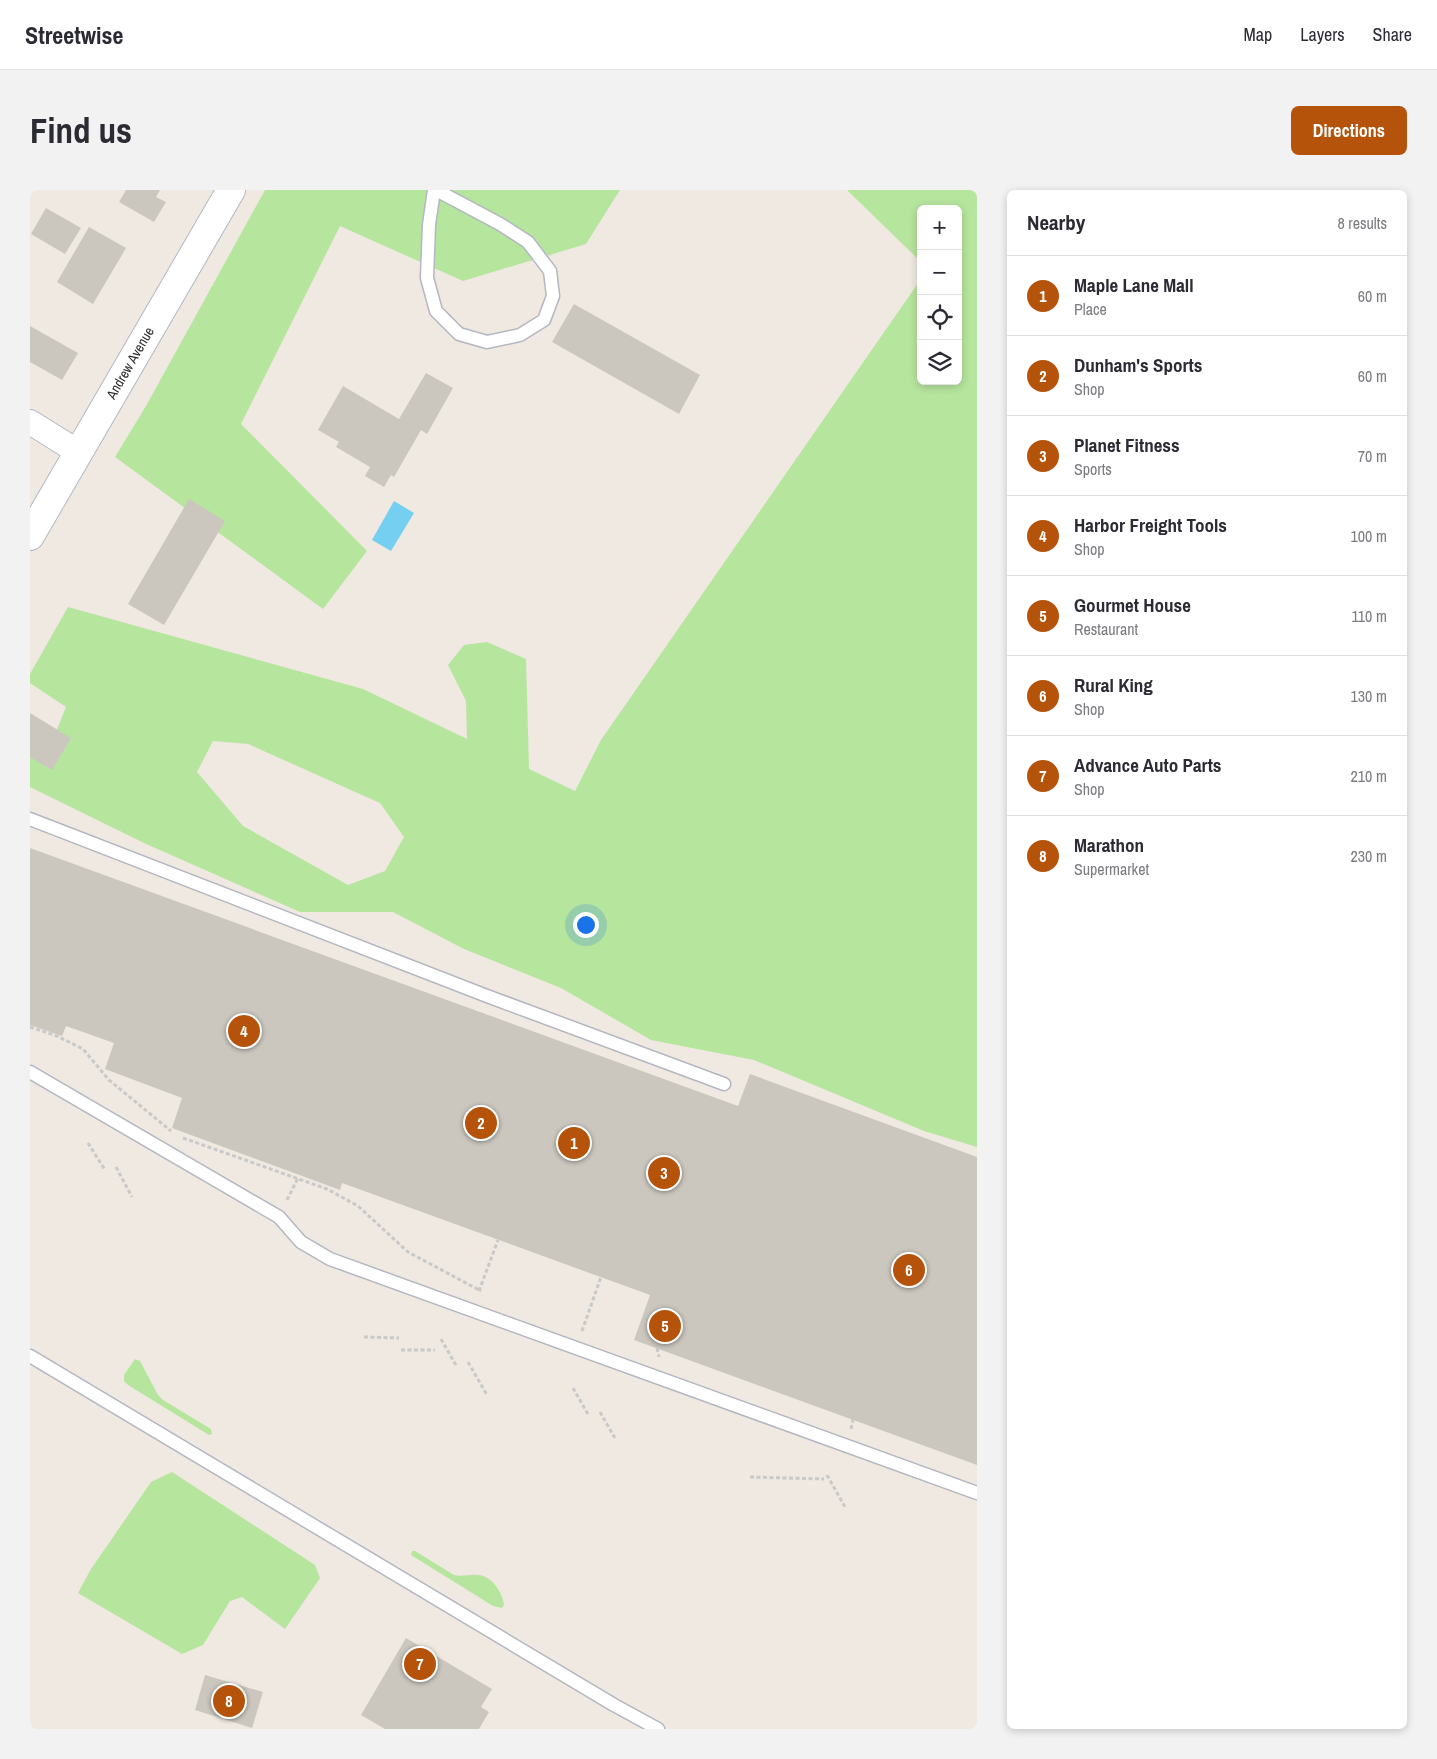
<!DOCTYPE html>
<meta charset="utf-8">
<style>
:root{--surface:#fff;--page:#f2f2f3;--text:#2b2b33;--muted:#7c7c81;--line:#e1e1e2;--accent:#b45309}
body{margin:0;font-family:"Archivo Narrow",sans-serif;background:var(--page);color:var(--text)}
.controls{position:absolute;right:15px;top:15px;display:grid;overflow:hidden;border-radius:8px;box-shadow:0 2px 8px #0003}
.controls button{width:45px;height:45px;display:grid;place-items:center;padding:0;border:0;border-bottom:1px solid var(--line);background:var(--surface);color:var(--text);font:25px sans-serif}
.you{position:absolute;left:555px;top:734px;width:18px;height:18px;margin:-12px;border:4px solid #fff;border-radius:50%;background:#1a73e8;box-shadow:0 0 0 8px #1a73e833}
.badge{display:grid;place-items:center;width:32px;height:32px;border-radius:50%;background:var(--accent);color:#fff;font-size:16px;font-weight:700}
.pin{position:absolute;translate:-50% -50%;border:2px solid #fff;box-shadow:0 1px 5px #0006}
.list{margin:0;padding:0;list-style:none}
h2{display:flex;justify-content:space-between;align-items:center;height:65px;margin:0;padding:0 20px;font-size:21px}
h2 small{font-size:16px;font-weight:400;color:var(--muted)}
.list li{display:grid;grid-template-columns:32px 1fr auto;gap:15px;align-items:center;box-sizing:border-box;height:80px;padding:0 20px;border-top:1px solid var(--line)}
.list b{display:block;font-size:19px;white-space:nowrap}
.list p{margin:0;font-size:16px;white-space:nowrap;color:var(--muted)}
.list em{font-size:16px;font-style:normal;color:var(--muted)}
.icon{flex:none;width:28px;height:28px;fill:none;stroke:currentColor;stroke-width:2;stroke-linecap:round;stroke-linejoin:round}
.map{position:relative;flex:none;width:947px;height:1539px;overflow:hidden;border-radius:8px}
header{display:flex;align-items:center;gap:30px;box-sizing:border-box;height:70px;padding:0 25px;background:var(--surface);border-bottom:1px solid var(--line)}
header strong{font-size:24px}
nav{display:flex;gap:28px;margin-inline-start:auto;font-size:18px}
.intro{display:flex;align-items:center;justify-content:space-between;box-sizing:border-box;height:120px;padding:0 30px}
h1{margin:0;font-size:35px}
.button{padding:12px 22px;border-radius:8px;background:var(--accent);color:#fff;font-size:18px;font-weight:700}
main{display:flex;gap:30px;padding:0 30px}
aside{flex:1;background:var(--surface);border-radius:8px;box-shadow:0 2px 8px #0003}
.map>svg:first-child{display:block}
.green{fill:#b6e59e;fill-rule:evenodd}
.water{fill:#75cff0}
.building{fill:#cbc7bf}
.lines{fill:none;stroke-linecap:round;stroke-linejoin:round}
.lane-casing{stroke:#b4b7c1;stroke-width:15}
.street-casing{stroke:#b4b7c1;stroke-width:26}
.secondary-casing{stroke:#b4b7c1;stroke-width:30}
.path{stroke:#c9c9c9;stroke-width:3;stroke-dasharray:4 2.5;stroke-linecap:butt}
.lane{stroke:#fff;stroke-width:12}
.street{stroke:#fff;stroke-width:24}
.secondary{stroke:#fff;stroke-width:28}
.labels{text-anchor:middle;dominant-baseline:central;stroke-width:4.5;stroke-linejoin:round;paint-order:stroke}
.street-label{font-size:14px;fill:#2e2e2e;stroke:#fff}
</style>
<header>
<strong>Streetwise</strong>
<nav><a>Map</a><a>Layers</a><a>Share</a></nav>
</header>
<div class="intro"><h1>Find us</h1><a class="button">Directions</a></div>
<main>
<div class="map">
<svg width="947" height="1539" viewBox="0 0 947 1539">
<rect width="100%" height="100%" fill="#efe9e1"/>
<g class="green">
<polygon points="235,0 590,0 556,54 433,91 310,36 211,234 337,361 293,419 85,267 116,216"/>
<path d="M 817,0 L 947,0 L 947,957 L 894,941 L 724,870 L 621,850 L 531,798 L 434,759 L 363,722 L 270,722 L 114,653 L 0,597 L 0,562 L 16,567 L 36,517 L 0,493 L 0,484 L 38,417 L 333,499 L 437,549 L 436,511 L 418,475 L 434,455 L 457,452 L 496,469 L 499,579 L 545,601 L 571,550 L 891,89 L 891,191 L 928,191 L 928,19 L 891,19 L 891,72 ZM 183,551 L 218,554 L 350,613 L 374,647 L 355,681 L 318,695 L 213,636 L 167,582 Z"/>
<polygon points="105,1169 110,1171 128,1205 133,1210 181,1239 182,1244 179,1245 98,1195 94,1191 94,1185"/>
<polygon points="142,1282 285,1375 290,1388 255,1439 212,1407 200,1411 173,1455 152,1464 48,1403 61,1379 121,1292"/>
<path d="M 382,1361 L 385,1361 L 424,1385 C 433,1387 439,1384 448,1385 C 461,1385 473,1403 474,1415 L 472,1418 L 463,1416 L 381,1365 Z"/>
</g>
<polygon class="water" points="364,311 384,323 361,361 342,350"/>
<g class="building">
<polygon points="96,0 130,0 126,7 136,12 124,32 89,12"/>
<polygon points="16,18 51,38 35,64 1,44"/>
<polygon points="59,37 96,58 63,114 27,92"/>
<polygon points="544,114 670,185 649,224 522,152"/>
<polygon points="0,136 48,163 32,190 0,172"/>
<polygon points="396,183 423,198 397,244 391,240 364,287 361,285 354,297 335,286 340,277 306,257 309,252 288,240 313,196 369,229"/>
<polygon points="159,309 195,331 134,435 98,414"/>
<polygon points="0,523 41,548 22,580 0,567"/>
<polygon points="0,658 708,916 720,884 947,967 947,1275 604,1150 620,1105 312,993 310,1000 142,938 152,908 75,879 84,853 36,836 32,846 0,835"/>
<polygon points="376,1448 462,1499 451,1517 459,1522 449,1539 355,1539 331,1525"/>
<polygon points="175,1485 233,1502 222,1538 165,1520"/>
</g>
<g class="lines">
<defs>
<g id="lane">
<polyline points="404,0 399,35 397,88 406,121 429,144 457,152 490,145 514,130 523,106 520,81 498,52 470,34 406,0"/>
<polyline points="0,629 457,806 694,894"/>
<polyline points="0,882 249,1027 271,1052 300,1069 947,1303"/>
<polyline points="0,1166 584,1515 628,1539"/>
</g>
<polyline id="street" points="0,232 48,262"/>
<polyline id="secondary" points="0,346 201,0"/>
</defs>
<use href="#lane" class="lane-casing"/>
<use href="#street" class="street-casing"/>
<use href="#secondary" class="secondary-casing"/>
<g class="path">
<polyline points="0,837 27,846 53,859 79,890 141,941"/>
<polyline points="153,948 297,999 328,1016 378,1062 451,1101"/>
<polyline points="58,953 75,980"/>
<polyline points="86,977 102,1007"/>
<polyline points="257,1010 268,988"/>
<polyline points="449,1101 468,1050"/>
<polyline points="552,1141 571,1087"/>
<polyline points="334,1147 369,1148"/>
<polyline points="411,1149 427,1177"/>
<polyline points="627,1158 629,1167"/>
<polyline points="371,1160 405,1160"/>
<polyline points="438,1172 457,1205"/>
<polyline points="543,1198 559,1226"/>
<polyline points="570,1222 586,1250"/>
<polyline points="821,1239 823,1229"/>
<polyline points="797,1285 815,1317"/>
<polyline points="720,1287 794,1289"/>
</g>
<use href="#lane" class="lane"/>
<use href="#street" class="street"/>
<use href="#secondary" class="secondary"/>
</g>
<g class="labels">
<g class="street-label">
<text transform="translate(100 173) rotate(-60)">Andrew Avenue</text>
</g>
</g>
</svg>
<div class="controls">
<button>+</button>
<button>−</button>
<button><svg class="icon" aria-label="locate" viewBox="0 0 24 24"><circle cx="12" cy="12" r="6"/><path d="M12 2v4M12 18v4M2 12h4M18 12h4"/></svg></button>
<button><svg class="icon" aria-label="layers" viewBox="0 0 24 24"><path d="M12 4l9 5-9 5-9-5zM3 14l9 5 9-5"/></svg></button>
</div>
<div class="you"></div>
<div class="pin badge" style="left:544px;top:953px">1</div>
<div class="pin badge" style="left:451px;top:933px">2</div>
<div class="pin badge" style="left:634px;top:983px">3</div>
<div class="pin badge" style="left:214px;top:841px">4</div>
<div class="pin badge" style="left:635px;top:1136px">5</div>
<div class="pin badge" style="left:879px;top:1080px">6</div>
<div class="pin badge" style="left:390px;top:1474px">7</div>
<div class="pin badge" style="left:199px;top:1511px">8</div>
</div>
<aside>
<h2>Nearby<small>8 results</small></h2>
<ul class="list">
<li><span class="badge">1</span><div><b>Maple Lane Mall</b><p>Place</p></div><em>60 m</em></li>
<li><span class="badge">2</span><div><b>Dunham's Sports</b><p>Shop</p></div><em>60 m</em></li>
<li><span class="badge">3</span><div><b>Planet Fitness</b><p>Sports</p></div><em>70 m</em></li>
<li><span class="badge">4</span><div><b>Harbor Freight Tools</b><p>Shop</p></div><em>100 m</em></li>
<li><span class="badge">5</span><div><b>Gourmet House</b><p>Restaurant</p></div><em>110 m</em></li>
<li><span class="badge">6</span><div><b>Rural King</b><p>Shop</p></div><em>130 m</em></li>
<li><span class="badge">7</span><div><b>Advance Auto Parts</b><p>Shop</p></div><em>210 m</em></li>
<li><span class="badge">8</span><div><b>Marathon</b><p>Supermarket</p></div><em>230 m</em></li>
</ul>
</aside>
</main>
